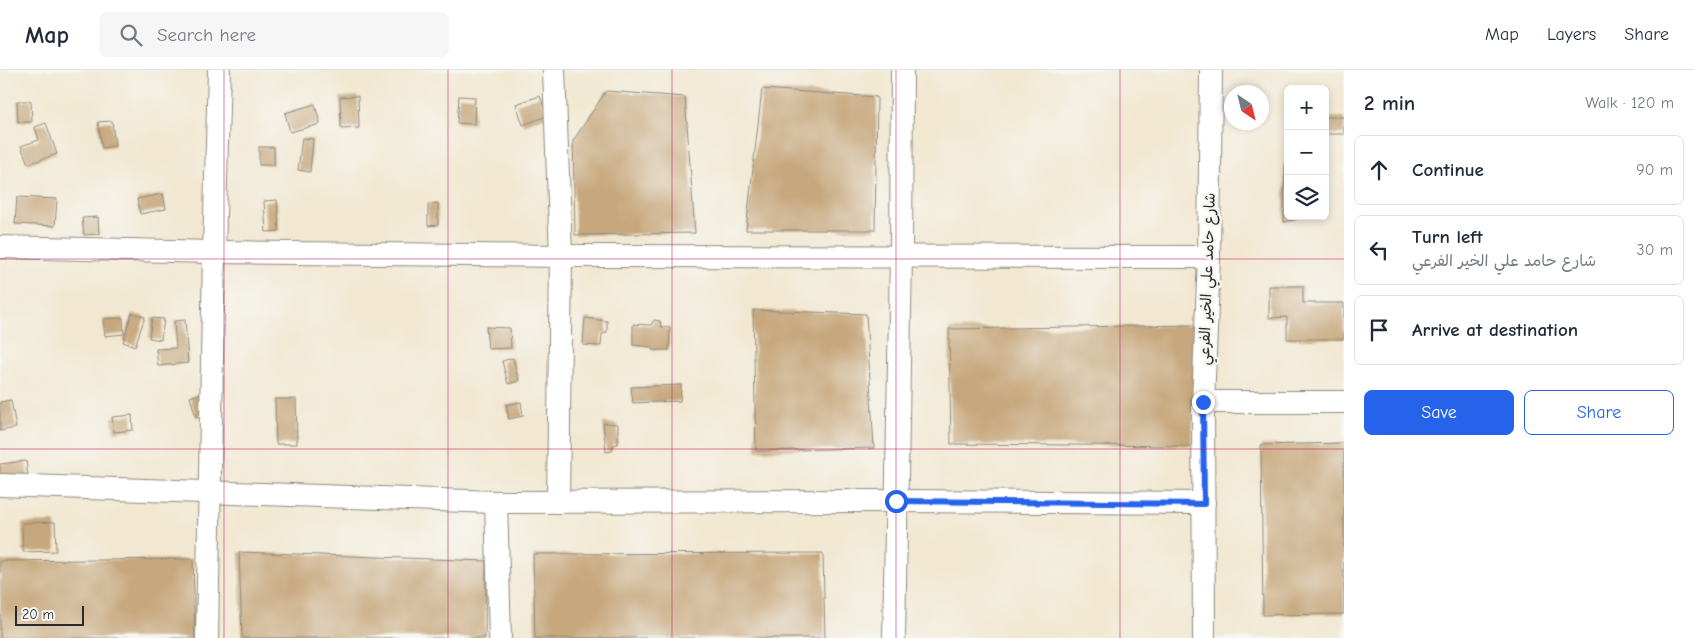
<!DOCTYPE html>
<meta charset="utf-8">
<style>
:root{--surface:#fff;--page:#f6f6f7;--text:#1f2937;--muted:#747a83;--line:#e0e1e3;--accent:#2563eb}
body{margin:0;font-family:"Comic Neue","Playpen Sans Arabic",sans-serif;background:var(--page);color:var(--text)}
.controls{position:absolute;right:15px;top:15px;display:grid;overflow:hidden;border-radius:8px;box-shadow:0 2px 8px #0003}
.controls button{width:45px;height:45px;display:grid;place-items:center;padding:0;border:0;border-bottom:1px solid var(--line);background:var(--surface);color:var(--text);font:25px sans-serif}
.compass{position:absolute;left:1224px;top:15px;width:45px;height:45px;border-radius:50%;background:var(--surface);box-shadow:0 2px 8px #0003;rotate:145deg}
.scale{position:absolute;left:15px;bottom:12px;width:69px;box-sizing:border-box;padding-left:5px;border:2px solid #2b2b2b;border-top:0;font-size:14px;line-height:18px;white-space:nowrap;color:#2b2b2b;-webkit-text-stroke:4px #f6f6f2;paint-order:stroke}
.stop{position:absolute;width:15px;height:15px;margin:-11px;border:4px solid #2563eb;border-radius:50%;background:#fff}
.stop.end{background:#2563eb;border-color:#fff;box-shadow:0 1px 5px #0008}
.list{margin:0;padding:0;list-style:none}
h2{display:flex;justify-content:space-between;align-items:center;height:65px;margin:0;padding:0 20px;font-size:21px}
h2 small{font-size:16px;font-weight:400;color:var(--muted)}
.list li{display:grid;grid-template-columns:32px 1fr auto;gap:15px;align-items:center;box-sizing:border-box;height:70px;margin:0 10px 10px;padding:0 10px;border:1px solid var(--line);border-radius:8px}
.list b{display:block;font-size:19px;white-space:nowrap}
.list p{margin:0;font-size:16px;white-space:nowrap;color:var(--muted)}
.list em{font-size:16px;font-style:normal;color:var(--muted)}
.actions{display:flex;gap:10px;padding:15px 20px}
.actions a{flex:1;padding:11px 0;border:1px solid var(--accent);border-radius:8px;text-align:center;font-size:18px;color:var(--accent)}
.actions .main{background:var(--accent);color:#fff}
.icon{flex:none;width:28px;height:28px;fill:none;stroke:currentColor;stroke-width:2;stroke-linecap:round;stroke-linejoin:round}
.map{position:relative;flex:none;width:1344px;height:568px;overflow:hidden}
header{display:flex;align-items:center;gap:30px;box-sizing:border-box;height:70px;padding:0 25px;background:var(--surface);border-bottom:1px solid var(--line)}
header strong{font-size:24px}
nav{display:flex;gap:28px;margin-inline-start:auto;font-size:18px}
.search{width:350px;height:45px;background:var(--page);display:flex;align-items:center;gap:12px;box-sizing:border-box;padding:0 18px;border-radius:8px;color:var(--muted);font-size:19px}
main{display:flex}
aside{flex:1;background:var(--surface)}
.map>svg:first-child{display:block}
.building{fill:#c7a87e}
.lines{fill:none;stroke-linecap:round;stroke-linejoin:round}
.street-casing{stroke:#8e8a7e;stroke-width:24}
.street{stroke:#fff;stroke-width:22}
.route{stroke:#2563eb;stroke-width:6}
.grid{fill:none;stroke:#c2185b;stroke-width:1;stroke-opacity:0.55}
.labels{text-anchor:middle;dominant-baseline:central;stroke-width:5;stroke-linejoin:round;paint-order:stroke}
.street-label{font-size:15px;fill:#2b2b2b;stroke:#f6f6f2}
</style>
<header>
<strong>Map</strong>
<div class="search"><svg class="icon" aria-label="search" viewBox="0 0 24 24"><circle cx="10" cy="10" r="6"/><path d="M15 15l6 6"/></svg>Search here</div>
<nav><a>Map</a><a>Layers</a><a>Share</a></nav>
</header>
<main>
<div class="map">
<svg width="1344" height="568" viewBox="0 0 1344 568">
<rect width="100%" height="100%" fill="#f6f6f2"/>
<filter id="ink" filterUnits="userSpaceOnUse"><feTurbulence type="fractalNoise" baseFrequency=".02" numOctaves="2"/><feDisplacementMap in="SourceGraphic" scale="10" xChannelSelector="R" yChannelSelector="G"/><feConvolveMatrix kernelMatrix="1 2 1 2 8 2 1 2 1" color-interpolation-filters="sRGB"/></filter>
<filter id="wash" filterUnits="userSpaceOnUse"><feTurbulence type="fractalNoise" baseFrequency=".0096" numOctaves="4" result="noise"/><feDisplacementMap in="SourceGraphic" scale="20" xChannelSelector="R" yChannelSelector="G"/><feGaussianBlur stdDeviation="1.12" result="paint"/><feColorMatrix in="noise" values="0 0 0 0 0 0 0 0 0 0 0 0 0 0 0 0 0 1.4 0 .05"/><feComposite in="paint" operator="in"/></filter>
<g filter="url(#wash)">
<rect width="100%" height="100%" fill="#f2e8d2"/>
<g id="blocks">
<g class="building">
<polygon points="762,19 877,27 875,160 746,160"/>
<polygon points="606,21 685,27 695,163 575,165 573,71"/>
<polygon points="358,26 359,58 341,59 340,27"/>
<polygon points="459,26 475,27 474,54 457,53"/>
<polygon points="540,26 547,46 523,55 516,34"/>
<polygon points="17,31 31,31 32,52 18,52"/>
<polygon points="315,34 320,54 290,62 285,43"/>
<rect x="1325" y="47" width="19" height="17"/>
<polygon points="112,51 115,76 102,78 98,52"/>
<polygon points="46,53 57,84 28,94 21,76 39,70 35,57"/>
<polygon points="302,68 313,69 310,102 298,100"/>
<rect x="259" y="77" width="15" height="18"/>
<polygon points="1285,92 1288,92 1288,146 1298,146 1298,149 1284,152"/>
<polygon points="163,124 166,139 140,144 137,129"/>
<polygon points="17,127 57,129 55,156 15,154"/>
<polygon points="277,130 279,161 266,162 264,131"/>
<polygon points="438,133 438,155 428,156 428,134"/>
<polygon points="98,147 99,164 84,165 82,148"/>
<polygon points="1269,216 1303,216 1303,233 1344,233 1344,269 1287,269 1287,247 1269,248"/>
<polygon points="753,240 866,244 874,378 756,381"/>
<polygon points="132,243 145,247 135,276 123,272"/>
<polygon points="123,248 124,264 105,266 103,249"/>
<polygon points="152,248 164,249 161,270 149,268"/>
<polygon points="585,248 607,251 607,262 602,264 601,276 583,275"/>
<polygon points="185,250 188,293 158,296 156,279 176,278 174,251"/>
<polygon points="654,250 660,251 661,257 670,257 669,280 652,280 652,277 633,275 633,254 651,255"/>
<polygon points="1198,255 1192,376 951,374 949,259"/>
<polygon points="486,257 510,258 511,278 488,279"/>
<polygon points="513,288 519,311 508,314 502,291"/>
<polygon points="681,315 680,331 633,333 631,317"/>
<polygon points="202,323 208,344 196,347 190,327"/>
<polygon points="275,329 296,329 297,374 276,374"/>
<polygon points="11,330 16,358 0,361 0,332"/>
<polygon points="521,332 523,346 509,349 506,335"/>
<polygon points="132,345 133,360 114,362 112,347"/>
<polygon points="603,353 618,354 618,374 613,375 612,381 606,382"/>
<polygon points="1344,373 1344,544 1263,545 1261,375"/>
<polygon points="26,391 30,421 0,425 0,394"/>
<polygon points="55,452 56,481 23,482 22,453"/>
<polygon points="239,482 486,491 485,568 242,568"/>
<polygon points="823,483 825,568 535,568 533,484"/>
<polygon points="193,489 195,568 0,568 0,491"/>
</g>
</g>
</g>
<g filter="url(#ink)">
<use href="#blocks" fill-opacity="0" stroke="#8e8a7e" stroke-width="1"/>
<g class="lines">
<defs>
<g id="street">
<polyline points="554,0 561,186 558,432"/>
<polyline points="0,177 214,182 561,186 1209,187"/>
<polyline points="1203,332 1344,332"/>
<polyline points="0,415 496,432 897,431 1204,433"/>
<polyline points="496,432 500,568"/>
<polyline points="207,568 214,182 219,0"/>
<polyline points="894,568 901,186 902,0"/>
<polyline points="1204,568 1203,332 1209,187 1211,0"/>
</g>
</defs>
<use href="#street" class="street-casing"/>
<use href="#street" class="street"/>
</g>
</g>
<g class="lines" filter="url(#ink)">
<polyline class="route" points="896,431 1204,434 1203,332"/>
</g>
<path class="grid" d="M 224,0 L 224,568M 448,0 L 448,568M 672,0 L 672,568M 896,0 L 896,568M 1120,0 L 1120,568M 0,189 L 1344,189M 0,379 L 1344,379"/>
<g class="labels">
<g class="street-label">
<text transform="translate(1207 209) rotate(-88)">شارع حامد علي الخير الفرعي</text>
</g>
</g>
</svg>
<div class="controls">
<button>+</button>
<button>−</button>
<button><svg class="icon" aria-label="layers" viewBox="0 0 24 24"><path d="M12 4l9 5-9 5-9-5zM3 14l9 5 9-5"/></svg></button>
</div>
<svg class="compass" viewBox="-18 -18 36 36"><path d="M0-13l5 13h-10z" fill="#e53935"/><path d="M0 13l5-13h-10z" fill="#747a83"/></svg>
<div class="scale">20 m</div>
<div class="stop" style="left:896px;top:431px"></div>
<div class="stop end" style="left:1203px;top:332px"></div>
</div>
<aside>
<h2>2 min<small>Walk · 120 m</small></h2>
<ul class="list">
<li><svg class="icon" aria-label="ahead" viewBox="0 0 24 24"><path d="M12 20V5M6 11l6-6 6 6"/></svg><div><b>Continue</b></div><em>90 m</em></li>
<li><svg class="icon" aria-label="left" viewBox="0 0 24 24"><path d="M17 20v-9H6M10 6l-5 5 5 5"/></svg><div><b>Turn left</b><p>شارع حامد علي الخير الفرعي</p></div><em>30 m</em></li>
<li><svg class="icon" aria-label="arrive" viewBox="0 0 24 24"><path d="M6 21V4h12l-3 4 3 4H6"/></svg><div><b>Arrive at destination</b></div></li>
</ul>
<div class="actions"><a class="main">Save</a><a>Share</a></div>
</aside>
</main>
